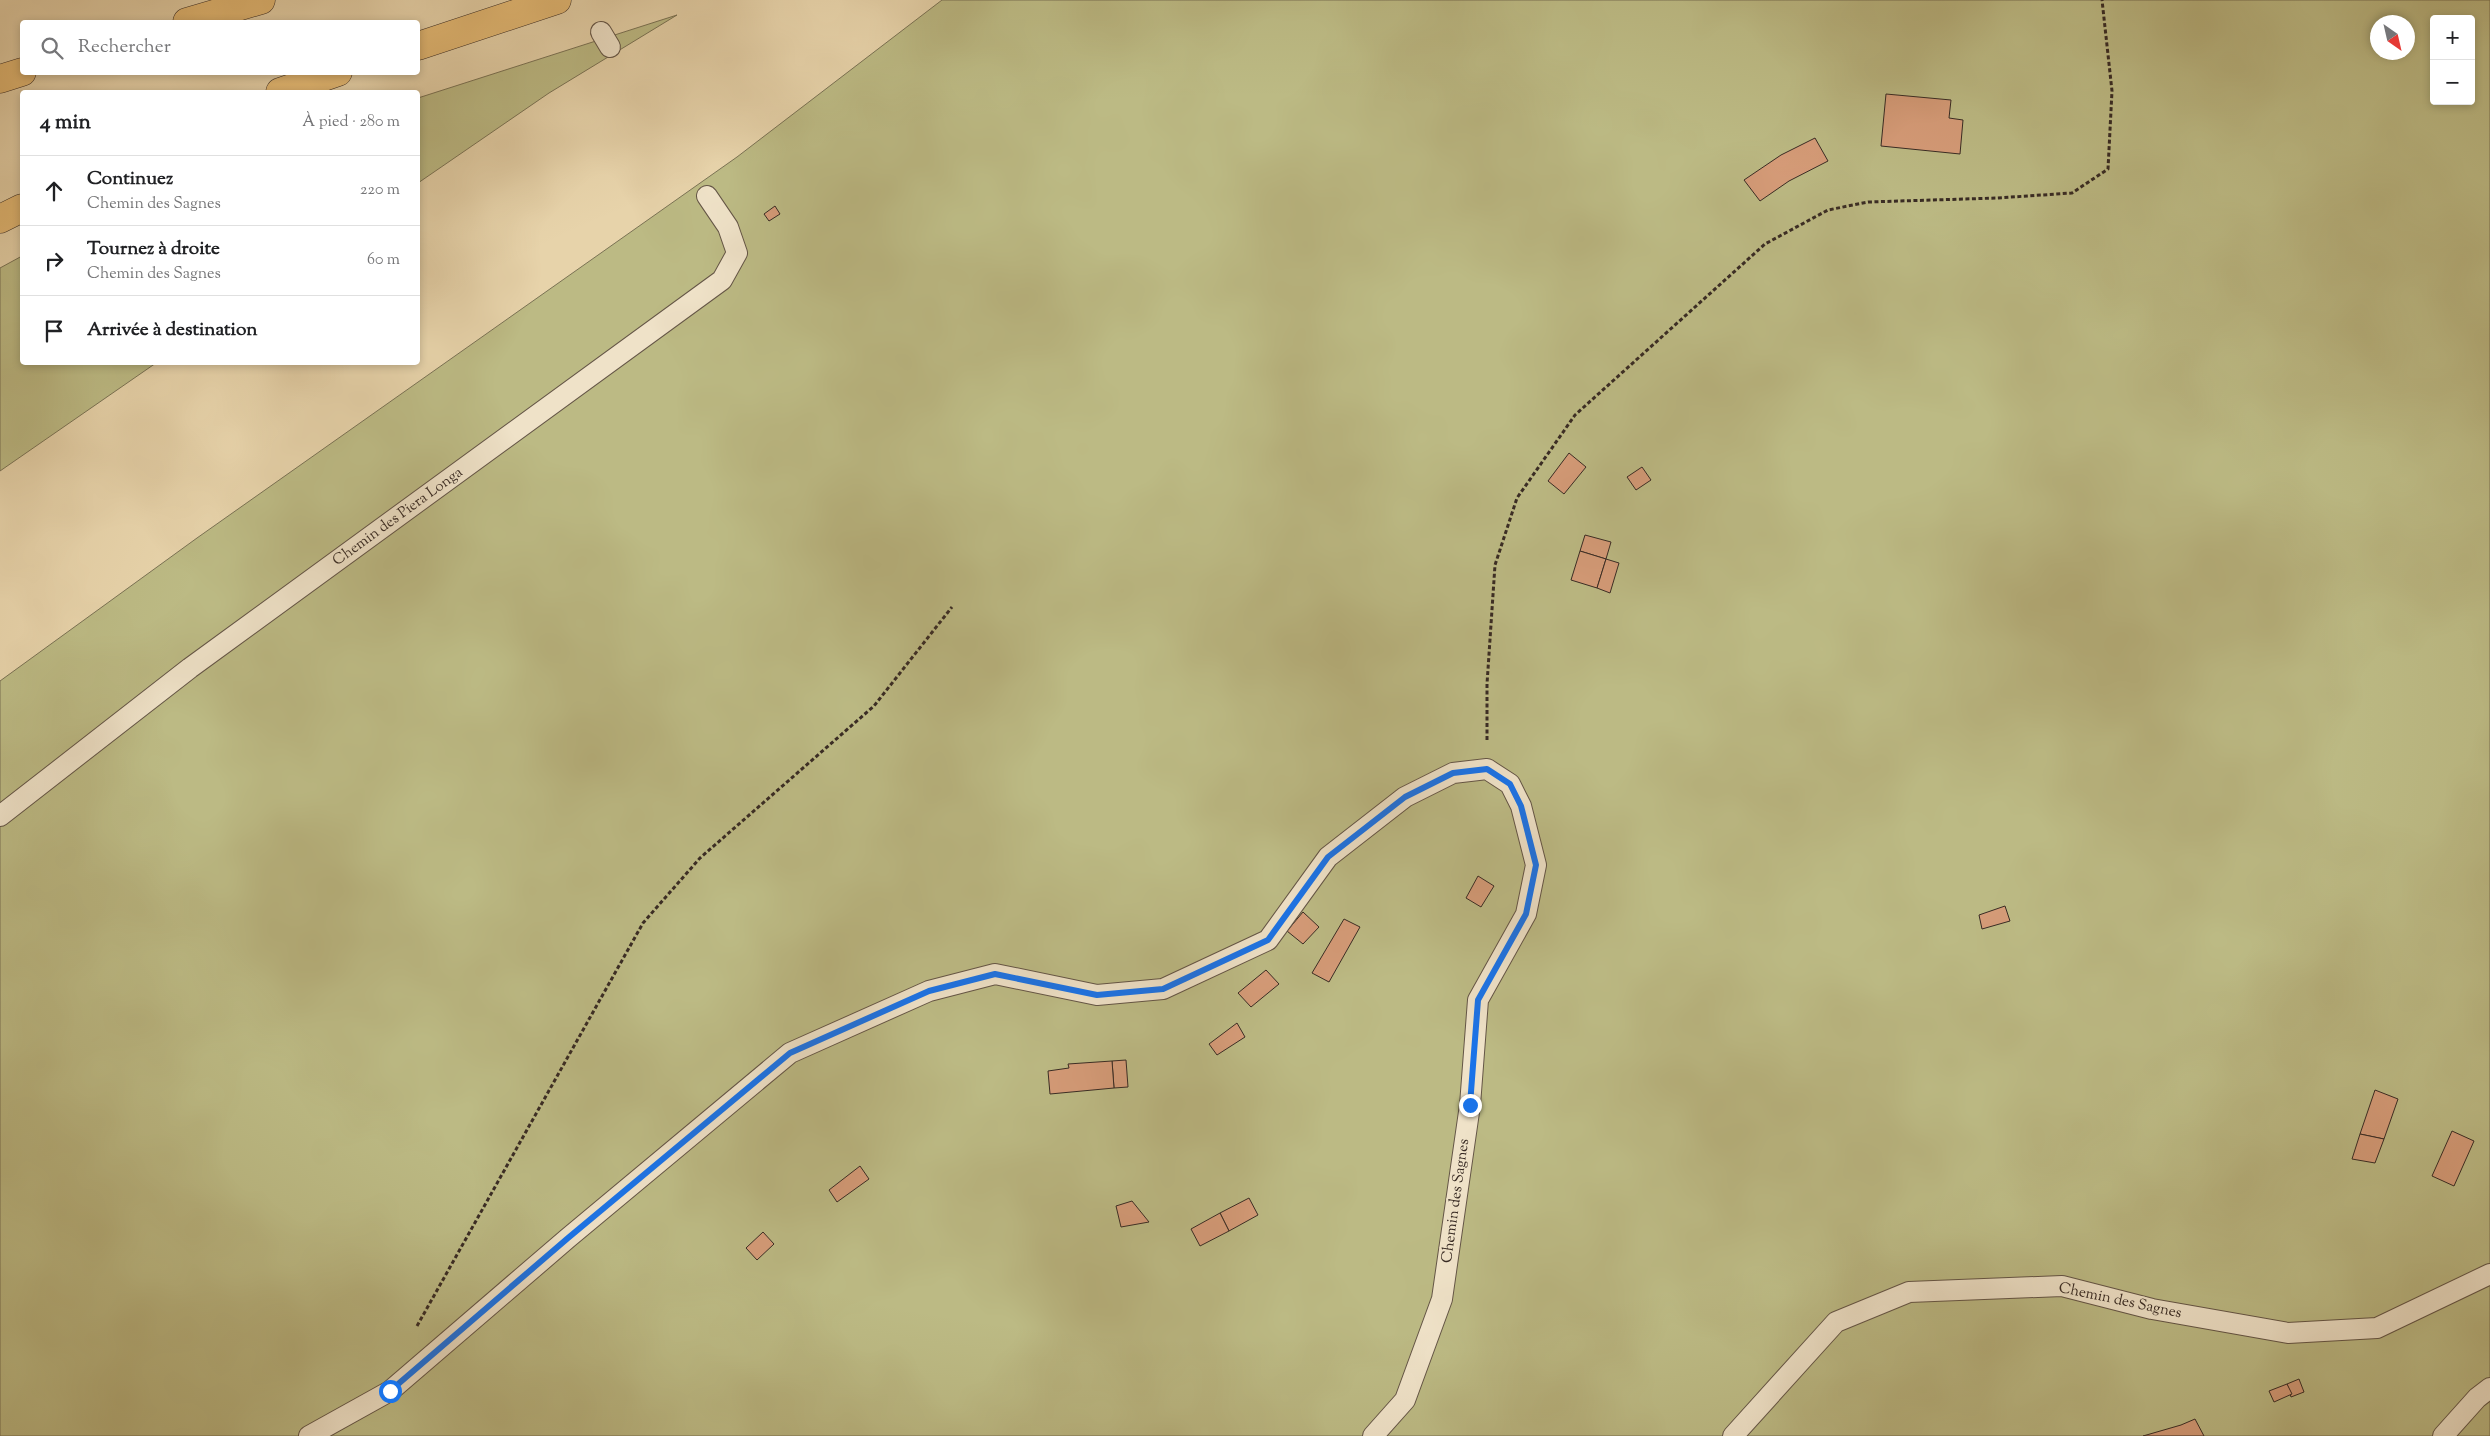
<!DOCTYPE html>
<html lang="fr">
<meta charset="utf-8">
<style>
:root{--surface:#fff;--page:#f6f6f6;--text:#202124;--muted:#757577;--line:#e0e0e0}
body{margin:0;font-family:"Sorts Mill Goudy",serif;background:var(--page);color:var(--text)}
.controls{position:absolute;right:15px;top:15px;display:grid;overflow:hidden;border-radius:5px;box-shadow:0 2px 8px #0003}
.controls button{width:45px;height:45px;display:grid;place-items:center;padding:0;border:0;border-bottom:1px solid var(--line);background:var(--surface);color:var(--text);font:25px sans-serif}
.compass{position:absolute;left:2370px;top:15px;width:45px;height:45px;border-radius:50%;background:var(--surface);box-shadow:0 2px 8px #0003;rotate:146deg}
.stop{position:absolute;width:15px;height:15px;margin:-11px;border:4px solid #1a73e8;border-radius:50%;background:#fff}
.stop.end{background:#1a73e8;border-color:#fff;box-shadow:0 1px 5px #0008}
.list{margin:0;padding:0;list-style:none}
h2{display:flex;justify-content:space-between;align-items:center;height:65px;margin:0;padding:0 20px;font-size:21px}
h2 small{font-size:16px;font-weight:400;color:var(--muted)}
.list li{display:grid;grid-template-columns:32px 1fr auto;gap:15px;align-items:center;box-sizing:border-box;height:70px;padding:0 20px;border-top:1px solid var(--line)}
.list b{display:block;font-size:19px;white-space:nowrap}
.list p{margin:0;font-size:16px;white-space:nowrap;color:var(--muted)}
.list em{font-size:16px;font-style:normal;color:var(--muted)}
.icon{flex:none;width:28px;height:28px;fill:none;stroke:currentColor;stroke-width:2;stroke-linecap:round;stroke-linejoin:round}
.map{position:relative;flex:none;width:2490px;height:1436px;overflow:hidden}
.search{position:absolute;background:var(--surface);box-shadow:0 2px 8px #0003;left:20px;top:20px;width:400px;height:55px;display:flex;align-items:center;gap:12px;box-sizing:border-box;padding:0 18px;border-radius:5px;color:var(--muted);font-size:19px}
.panel{position:absolute;background:var(--surface);box-shadow:0 2px 8px #0003;left:20px;top:90px;width:400px;height:275px;border-radius:5px}
.map>svg:first-child{display:block}
.green{fill:#bcba84;stroke:#7a7254;fill-rule:evenodd}
.building{fill:#d69c79;stroke:#382b24}
.lines{fill:none;stroke-linecap:round;stroke-linejoin:round}
.lane-casing{stroke:#645546;stroke-width:22}
.highway-casing{stroke:#382b24;stroke-width:29}
.path{stroke:#382b24;stroke-width:3;stroke-dasharray:4 2.5;stroke-linecap:butt}
.lane{stroke:#efe2c8;stroke-width:20}
.highway{stroke:#e4ba75;stroke-width:28}
.route{stroke:#1a73e8;stroke-width:6}
.labels{text-anchor:middle;dominant-baseline:central;stroke-width:4;stroke-linejoin:round;paint-order:stroke}
.street-label{font-size:15px;fill:#382b24;stroke:#efe2c8}
</style>
<div class="map">
<svg width="2490" height="1436" viewBox="0 0 2490 1436">
<rect width="100%" height="100%" fill="#e7d3aa"/>
<filter id="stains"><feTurbulence type="fractalNoise" baseFrequency=".004" numOctaves="4"/><feColorMatrix values="0 0 0 0 .2 0 0 0 0 .09 0 0 0 0 .02 0 0 0 .5 -.17"/></filter>
<radialGradient id="worn" r=".72"><stop offset=".6" stop-color="#630" stop-opacity="0"/><stop offset="1" stop-color="#630" stop-opacity=".3"/></radialGradient>
<g class="green">
<path d="M 942,0 L 2490,0 L 2490,1436 L 0,1436 L 0,681 L 197,538 L 737,157 ZM 2434,19 L 2471,19 L 2471,101 L 2434,101 ZM 2378,22 L 2408,22 L 2408,52 L 2378,52 Z"/>
<polygon points="677,15 549,93 418,183 418,98"/>
<polygon points="22,256 22,362 156,363 0,471 0,268"/>
</g>
<g class="building">
<polygon points="1886,94 1951,100 1949,118 1963,120 1960,154 1881,146"/>
<polygon points="1815,138 1828,161 1789,181 1760,201 1744,180 1781,155"/>
<polygon points="775,206 780,214 769,221 764,214"/>
<polygon points="1569,453 1586,467 1564,494 1548,481"/>
<polygon points="1642,467 1651,480 1636,490 1627,477"/>
<polygon points="1585,535 1611,542 1606,559 1580,551"/>
<polygon points="1580,551 1606,559 1597,588 1571,580"/>
<polygon points="1606,559 1619,563 1610,593 1597,588"/>
<polygon points="1478,876 1494,886 1481,907 1466,898"/>
<polygon points="2005,906 2010,921 1982,929 1979,915"/>
<polygon points="1303,912 1319,927 1303,944 1287,931"/>
<polygon points="1344,919 1360,927 1329,982 1312,973"/>
<polygon points="1266,970 1279,984 1251,1007 1238,993"/>
<polygon points="1237,1023 1245,1037 1217,1055 1209,1044"/>
<polygon points="1126,1060 1128,1087 1114,1088 1112,1061"/>
<polygon points="1112,1061 1114,1088 1050,1094 1048,1071 1069,1068 1068,1064"/>
<polygon points="2375,1090 2398,1099 2384,1139 2360,1134"/>
<polygon points="2452,1131 2474,1141 2454,1186 2432,1176"/>
<polygon points="2360,1134 2384,1139 2375,1163 2352,1159"/>
<polygon points="860,1166 869,1179 837,1202 829,1190"/>
<polygon points="1249,1198 1258,1215 1229,1231 1220,1213"/>
<polygon points="1132,1201 1149,1222 1121,1227 1116,1206"/>
<polygon points="1220,1213 1229,1231 1200,1246 1191,1229"/>
<polygon points="763,1232 774,1244 757,1260 746,1248"/>
<polygon points="2299,1379 2304,1392 2291,1397 2287,1384"/>
<polygon points="2287,1384 2292,1394 2274,1402 2269,1391"/>
<polygon points="2195,1419 2204,1436 2143,1436 2181,1425"/>
</g>
<g class="lines">
<defs>
<g id="lane">
<polyline points="601,32 610,47"/>
<polyline points="0,816 190,668 722,280 737,253 728,227 707,196"/>
<polyline points="309,1436 390,1391 568,1238 790,1053 929,991 995,974 1097,995 1163,989 1268,940 1328,857 1405,797 1453,773 1487,769 1510,784 1521,806 1536,865 1526,914 1478,1000 1470,1105 1442,1299 1405,1400 1373,1436"/>
<polyline points="1733,1436 1836,1322 1909,1292 2062,1286 2152,1309 2288,1333 2377,1328 2490,1274"/>
<polyline points="2443,1436 2477,1398 2490,1388"/>
</g>
<g id="highway">
<polyline points="187,22 261,0"/>
<polyline points="418,46 557,0"/>
<polyline points="0,79 22,72"/>
<polyline points="280,92 338,72"/>
<polyline points="0,219 22,208"/>
</g>
</defs>
<use href="#lane" class="lane-casing"/>
<use href="#highway" class="highway-casing"/>
<g class="path">
<polyline points="1487,740 1487,684 1495,565 1517,498 1575,415 1765,244 1828,210 1868,202 1997,198 2072,193 2108,169 2112,91 2102,0"/>
<polyline points="417,1326 643,923 700,858 874,706 952,607"/>
</g>
<use href="#lane" class="lane"/>
<use href="#highway" class="highway"/>
</g>
<g class="lines">
<polyline class="route" points="390,1391 568,1238 790,1053 929,991 995,974 1097,995 1163,989 1268,940 1328,857 1405,797 1453,773 1487,769 1510,784 1521,806 1536,865 1526,914 1478,1000 1470,1105"/>
</g>
<g class="labels">
<g class="street-label">
<text transform="translate(398 517) rotate(-36)">Chemin des Piera Longa</text>
<text transform="translate(1456 1201) rotate(-82)">Chemin des Sagnes</text>
<text transform="translate(2120 1301) rotate(12)">Chemin des Sagnes</text>
</g>
</g>
<rect width="100%" height="100%" filter="url(#stains)"/>
<rect width="100%" height="100%" fill="url(#worn)"/>
</svg>
<div class="controls">
<button>+</button>
<button>−</button>
</div>
<svg class="compass" viewBox="-18 -18 36 36"><path d="M0-13l5 13h-10z" fill="#e53935"/><path d="M0 13l5-13h-10z" fill="#757577"/></svg>
<div class="stop" style="left:390px;top:1391px"></div>
<div class="stop end" style="left:1470px;top:1105px"></div>
<div class="search"><svg class="icon" aria-label="search" viewBox="0 0 24 24"><circle cx="10" cy="10" r="6"/><path d="M15 15l6 6"/></svg>Rechercher</div>
<section class="panel">
<h2>4 min<small>À pied · 280 m</small></h2>
<ul class="list">
<li><svg class="icon" aria-label="ahead" viewBox="0 0 24 24"><path d="M12 20V5M6 11l6-6 6 6"/></svg><div><b>Continuez</b><p>Chemin des Sagnes</p></div><em>220 m</em></li>
<li><svg class="icon" aria-label="right" viewBox="0 0 24 24"><path d="M7 20v-9h11M14 6l5 5-5 5"/></svg><div><b>Tournez à droite</b><p>Chemin des Sagnes</p></div><em>60 m</em></li>
<li><svg class="icon" aria-label="arrive" viewBox="0 0 24 24"><path d="M6 21V4h12l-3 4 3 4H6"/></svg><div><b>Arrivée à destination</b></div></li>
</ul>
</section>
</div>
